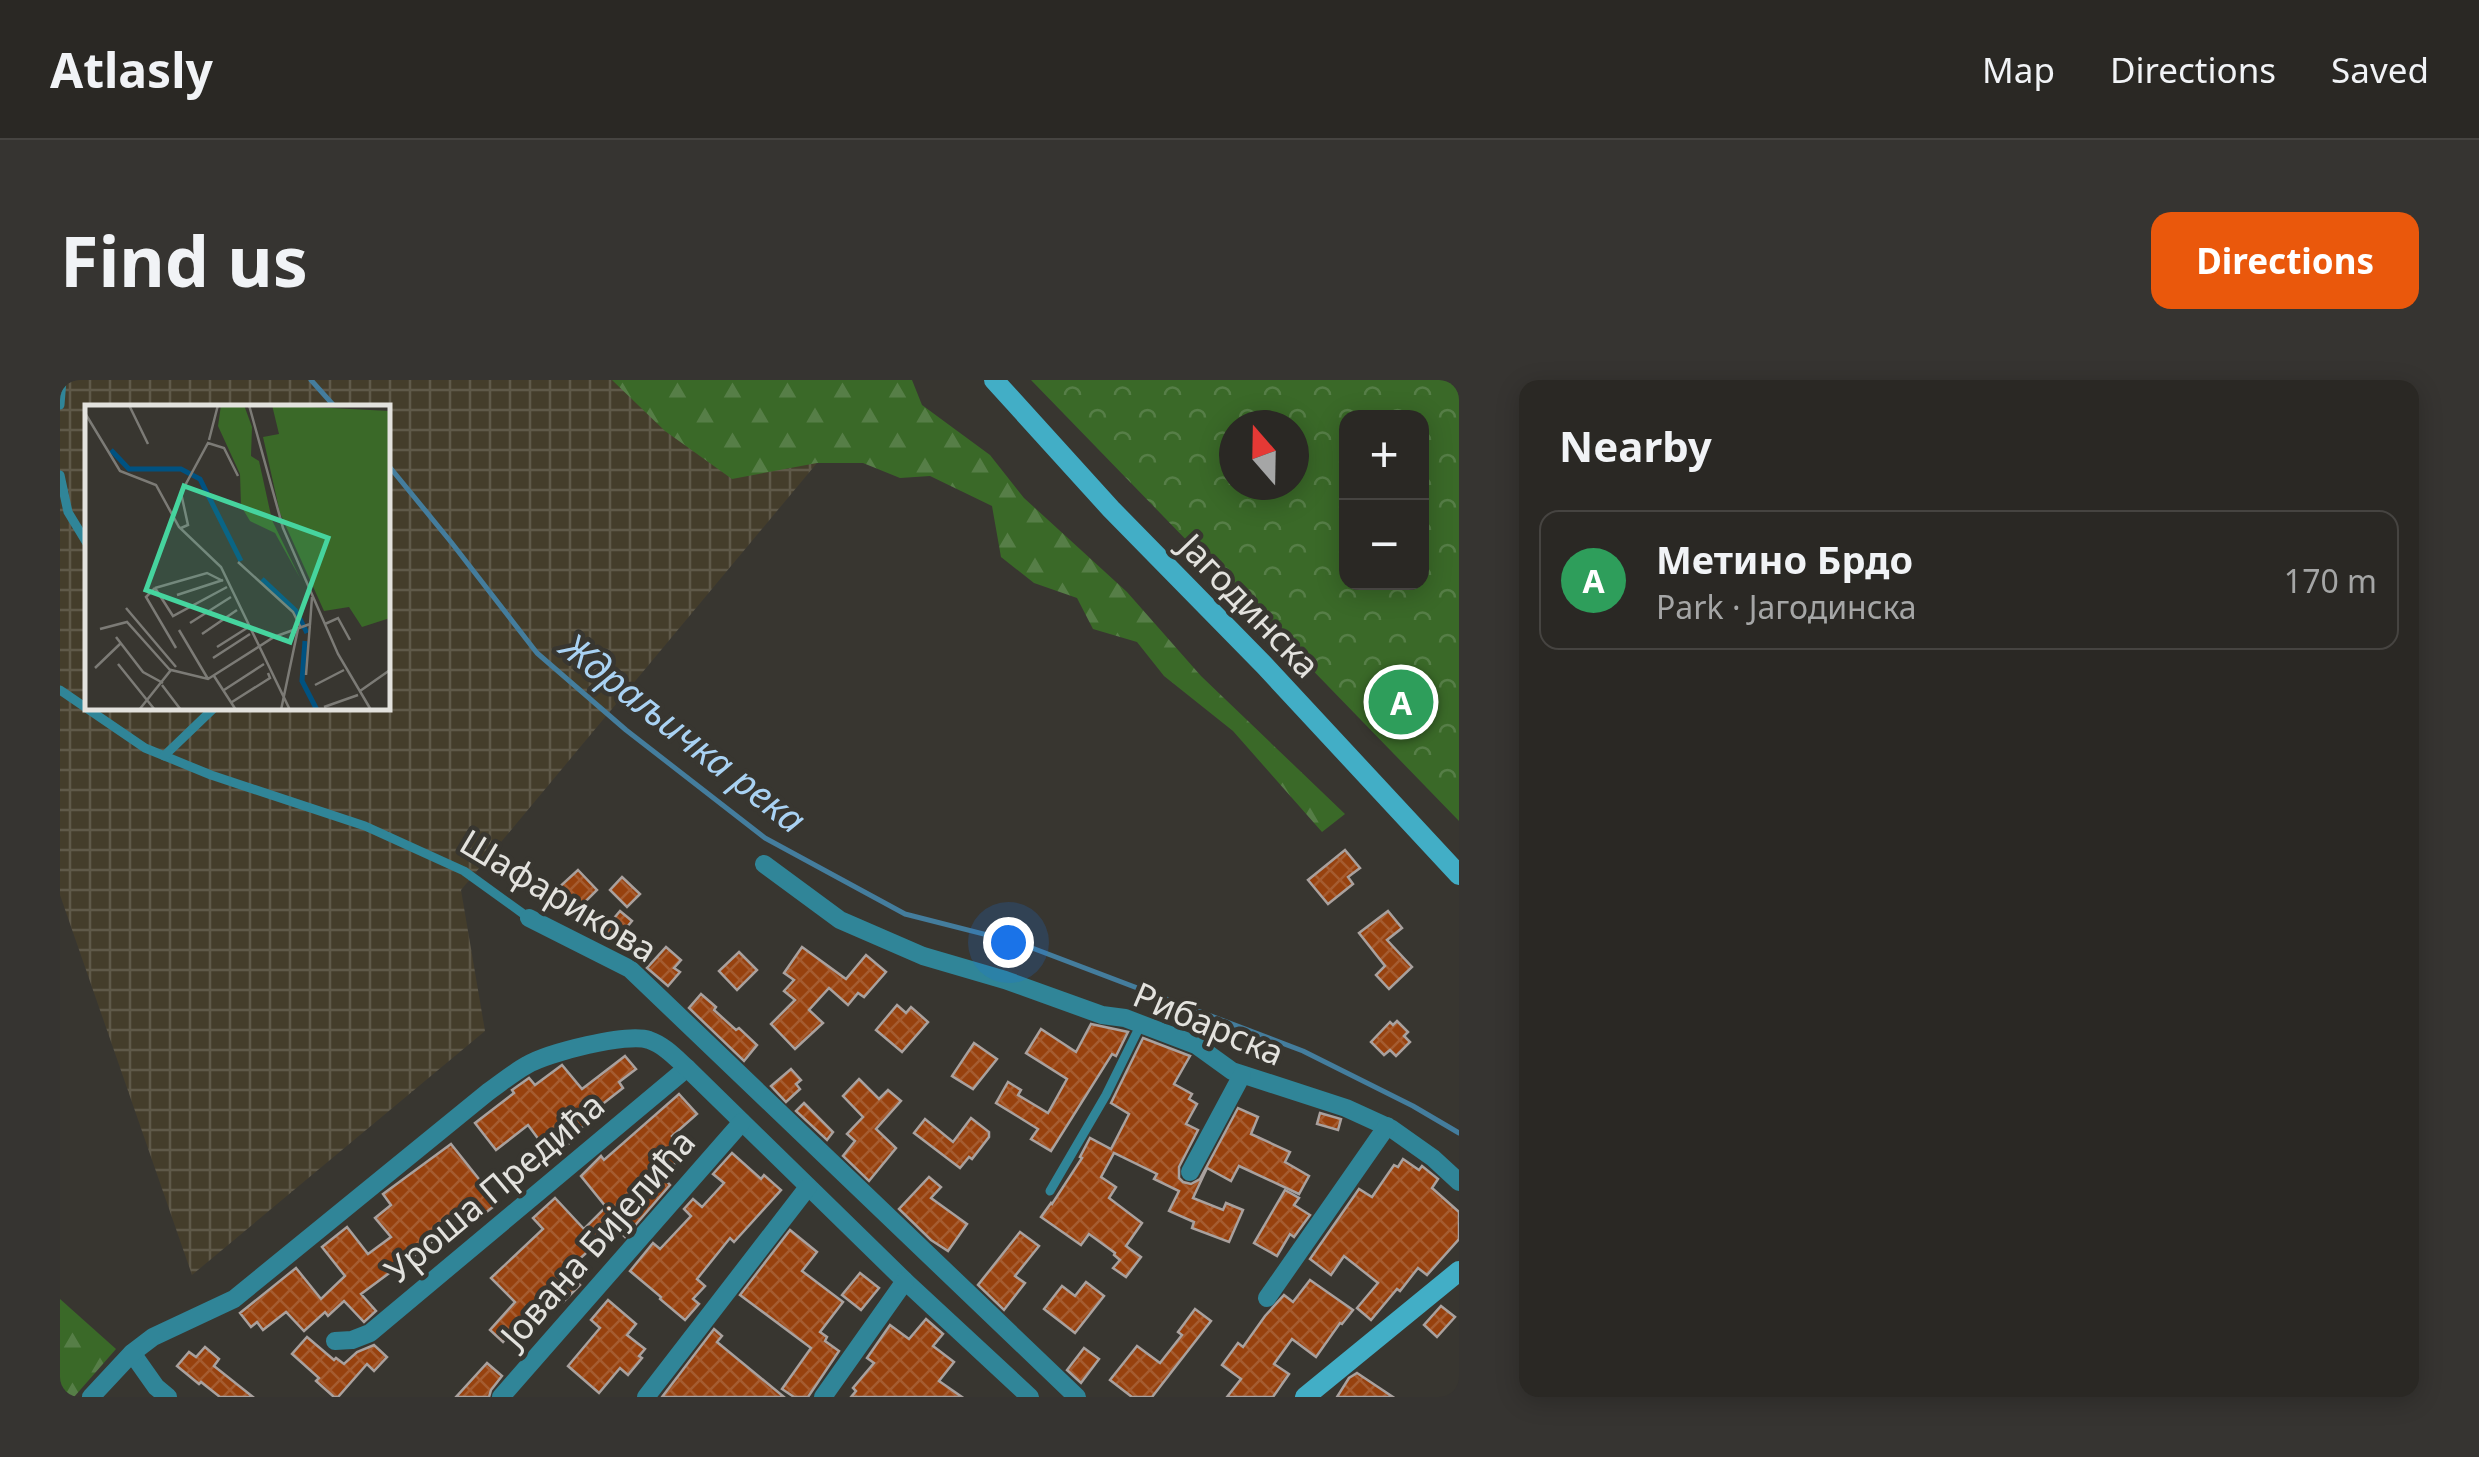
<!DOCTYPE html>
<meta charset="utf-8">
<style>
:root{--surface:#2a2824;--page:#363431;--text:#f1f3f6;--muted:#a5a6a6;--line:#464441;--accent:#ea580c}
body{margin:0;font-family:"Noto Sans",sans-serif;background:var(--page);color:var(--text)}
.controls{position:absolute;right:30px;top:30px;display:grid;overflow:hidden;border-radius:20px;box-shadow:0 5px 25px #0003}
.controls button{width:90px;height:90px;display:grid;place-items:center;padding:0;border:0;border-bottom:2px solid var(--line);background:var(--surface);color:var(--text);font:50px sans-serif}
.compass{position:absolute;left:1159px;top:30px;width:90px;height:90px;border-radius:50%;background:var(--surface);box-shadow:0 5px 25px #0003;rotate:340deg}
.you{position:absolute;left:948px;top:562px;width:35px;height:35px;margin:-25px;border:8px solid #fff;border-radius:50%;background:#1a73e8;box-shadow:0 0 0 15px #1a73e833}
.badge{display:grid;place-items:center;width:65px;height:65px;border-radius:50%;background:var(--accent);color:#fff;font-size:32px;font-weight:700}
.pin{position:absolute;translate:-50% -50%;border:5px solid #fff;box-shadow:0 2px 10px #0006}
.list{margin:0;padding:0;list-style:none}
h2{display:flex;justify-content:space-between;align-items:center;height:130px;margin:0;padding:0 40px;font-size:42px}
h2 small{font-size:32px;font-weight:400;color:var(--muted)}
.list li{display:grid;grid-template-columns:65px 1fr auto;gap:30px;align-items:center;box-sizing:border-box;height:140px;margin:0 20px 20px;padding:0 20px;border:2px solid var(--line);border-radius:20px}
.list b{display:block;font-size:38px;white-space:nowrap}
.list p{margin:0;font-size:32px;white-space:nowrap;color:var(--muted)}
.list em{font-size:32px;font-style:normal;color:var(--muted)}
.map{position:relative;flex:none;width:1399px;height:1017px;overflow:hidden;border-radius:20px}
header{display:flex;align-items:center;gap:60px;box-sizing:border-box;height:140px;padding:0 50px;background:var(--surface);border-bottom:2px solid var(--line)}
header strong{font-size:48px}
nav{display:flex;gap:55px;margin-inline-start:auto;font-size:35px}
.intro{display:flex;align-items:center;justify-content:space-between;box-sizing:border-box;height:240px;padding:0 60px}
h1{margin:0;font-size:70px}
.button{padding:25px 45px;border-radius:20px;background:var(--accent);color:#fff;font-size:35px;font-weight:700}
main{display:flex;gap:60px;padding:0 60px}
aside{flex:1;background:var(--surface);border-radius:20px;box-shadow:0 5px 25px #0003}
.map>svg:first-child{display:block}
.industrial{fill:url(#industrial-grid);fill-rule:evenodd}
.forest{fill:url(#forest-firs)}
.park{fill:url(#park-crowns);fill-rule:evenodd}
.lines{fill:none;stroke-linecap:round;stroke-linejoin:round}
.stream{stroke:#447d9d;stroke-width:5}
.building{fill:url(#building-cross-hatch);stroke:#a9a19e;stroke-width:2.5}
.lane{stroke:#308598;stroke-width:9}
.street{stroke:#308598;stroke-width:18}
.secondary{stroke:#42aec6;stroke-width:20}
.labels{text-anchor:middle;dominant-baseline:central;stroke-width:9;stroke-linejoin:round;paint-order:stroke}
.street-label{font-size:35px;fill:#e3e2de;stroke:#383630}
.water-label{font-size:38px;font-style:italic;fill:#a9d2f3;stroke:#383630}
.inset-river{fill:none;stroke:#005281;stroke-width:5}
.inset-road{fill:none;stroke:#7c7b76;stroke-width:2.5}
.view{fill:#46d49e;fill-opacity:0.15;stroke:#46d49e;stroke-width:5}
.inset-edge{fill:none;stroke:#e3e2de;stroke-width:5}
</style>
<header>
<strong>Atlasly</strong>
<nav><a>Map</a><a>Directions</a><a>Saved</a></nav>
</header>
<div class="intro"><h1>Find us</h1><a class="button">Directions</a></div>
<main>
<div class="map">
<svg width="1399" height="1017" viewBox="0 0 1399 1017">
<defs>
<pattern id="industrial-grid" width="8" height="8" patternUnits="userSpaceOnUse" patternTransform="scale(2.5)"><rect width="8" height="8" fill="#443d2b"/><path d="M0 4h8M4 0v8" fill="none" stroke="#5f5949"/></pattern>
<pattern id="forest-firs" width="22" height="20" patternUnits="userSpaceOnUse" patternTransform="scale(2.5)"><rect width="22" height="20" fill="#3a6928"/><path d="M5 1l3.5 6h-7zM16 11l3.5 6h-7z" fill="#567e47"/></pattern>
<pattern id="park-crowns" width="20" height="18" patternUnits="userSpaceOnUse" patternTransform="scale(2.5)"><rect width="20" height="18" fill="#3a6928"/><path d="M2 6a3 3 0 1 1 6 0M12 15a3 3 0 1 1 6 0" fill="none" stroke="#567e47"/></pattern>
<pattern id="building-cross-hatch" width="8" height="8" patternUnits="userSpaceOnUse" patternTransform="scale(2.5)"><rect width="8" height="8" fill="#97410e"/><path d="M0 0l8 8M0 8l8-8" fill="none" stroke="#a55c31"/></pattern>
</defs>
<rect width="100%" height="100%" fill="#383630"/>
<path class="industrial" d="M 0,0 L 681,0 L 757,83 L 401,510 L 425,651 L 132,895 L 0,515 ZM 28,28 L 328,28 L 328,328 L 28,328 Z"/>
<g class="forest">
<polygon points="552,0 852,0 862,25 930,75 964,118 1067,212 1141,296 1285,434 1262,452 1173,351 1104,296 1077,262 1033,249 1017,218 974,203 941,177 932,126 870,96 840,98 803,83 757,83 672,99 605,51"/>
<polygon points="0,919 56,969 14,1017 0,1017"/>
</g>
<path class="park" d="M 971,0 L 1399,0 L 1399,441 ZM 1286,38 L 1362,38 L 1362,202 L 1286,202 ZM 1174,45 L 1234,45 L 1234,105 L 1174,105 Z"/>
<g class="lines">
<g class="stream">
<polyline points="251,0 276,28"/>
<polyline points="328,85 391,162 477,273 566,350 705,458 845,534 959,563 1243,671 1353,726 1399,753"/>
</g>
</g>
<g class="building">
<polygon points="1285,470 1300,488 1288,497 1293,504 1268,524 1248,500"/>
<polygon points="518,490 537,510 515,532 495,511"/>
<polygon points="562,497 580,514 567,527 550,510"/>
<polygon points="560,531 572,541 556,560 544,550"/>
<polygon points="1328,531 1342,548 1327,560 1352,587 1329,609 1316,595 1325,586 1299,553"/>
<polygon points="606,567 621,580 614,588 620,592 608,606 587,588"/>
<polygon points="742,567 786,599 806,575 826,592 804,617 798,613 788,625 769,608 749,630 763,643 735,669 711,644 735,620 724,611 734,600 724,593"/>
<polygon points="679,572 697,590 677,610 659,591"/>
<polygon points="641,614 656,627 654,630 676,650 679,648 697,665 684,681 629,628"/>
<polygon points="837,625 846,633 851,627 868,642 842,672 816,650"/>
<polygon points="1337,641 1348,652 1344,656 1350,662 1336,676 1330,670 1324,675 1311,662 1330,642 1333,645"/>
<polygon points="1031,644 1068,652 1056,676 1052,674 991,771 971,759 978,749 936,723 948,702 961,710 958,715 988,733 1007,699 966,673 981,649 1016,672"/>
<polygon points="1083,658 1130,676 1114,704 1132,714 1129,719 1137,724 1126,744 1138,750 1119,787 1119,798 1123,802 1131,804 1140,799 1178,728 1198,737 1191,754 1230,772 1225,782 1249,796 1239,814 1179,786 1171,801 1147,788 1133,818 1163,830 1166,823 1183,830 1169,862 1132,848 1134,842 1109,831 1119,811 1094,799 1097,794 1054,773 1041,797 1056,807 1049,818 1082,843 1066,866 1081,877 1066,897 1053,888 1060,880 1054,875 1055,873 1029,854 1021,865 981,837 991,823 992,824 1022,778 1020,777 1030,758 1051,769 1069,734 1051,723"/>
<polygon points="914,663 937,679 913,709 892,696"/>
<polygon points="565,676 576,689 559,702 563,708 526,737 529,742 517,751 520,755 504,767 500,763 488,772 468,745 436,770 415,743 454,713 452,710 469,698 475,705 502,685 522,709"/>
<polygon points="731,689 741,700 736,704 740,709 726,722 711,706"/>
<polygon points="799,699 819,719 828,710 841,721 816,749 836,768 809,801 783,776 795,761 787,754 803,737 783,716"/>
<polygon points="619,714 637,734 612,756 627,771 602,796 610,805 565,857 559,851 555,855 551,850 513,885 519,890 512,897 520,905 503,922 499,919 473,949 463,940 443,962 430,950 455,922 431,898 483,849 473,838 495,818 524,849 546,827 521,796 541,776 544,780"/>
<polygon points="744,723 773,752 767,760 736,731"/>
<polygon points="1260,733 1281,739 1278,750 1257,744"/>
<polygon points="911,738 929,752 929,757 912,779 909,777 900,788 854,753 865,739 893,762"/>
<polygon points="391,764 438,823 420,837 416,833 404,843 403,842 376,863 374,860 333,893 332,891 301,914 316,931 304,942 284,921 268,936 265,932 244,951 226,932 203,950 197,942 191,947 180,933 236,888 261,919 285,896 262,867 287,847 308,874 331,857 315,838 331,825 323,814"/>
<polygon points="672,773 701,799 704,795 721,810 674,862 670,858 637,899 645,906 633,919 639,924 625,940 600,919 601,917 570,891 593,863 600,869 631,836 624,829 633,819 642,827 664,803 653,794"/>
<polygon points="1343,779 1359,790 1362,786 1378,799 1372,808 1399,832 1399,859 1367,895 1358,888 1340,911 1337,909 1311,940 1297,928 1318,903 1284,876 1271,895 1250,879 1299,809 1312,817 1334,785 1338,787"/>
<polygon points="869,797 881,807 871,818 907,844 888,871 871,860 839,829"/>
<polygon points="1225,810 1239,818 1234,825 1250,835 1234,857 1230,854 1217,876 1194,863"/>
<polygon points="730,850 757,872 742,891 783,922 760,952 767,957 765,961 779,971 748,1017 734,1017 722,1009 751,968 680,915"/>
<polygon points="960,852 979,866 955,896 965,903 944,930 918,905"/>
<polygon points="800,893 819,908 801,930 782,915"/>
<polygon points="1250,900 1293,930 1282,944 1280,943 1256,977 1232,959 1214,984 1229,994 1213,1017 1167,1017 1181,999 1162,985 1178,963 1183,967 1205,936 1224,915 1233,922"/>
<polygon points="1026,902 1044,916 1015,953 984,929 1002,906 1015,916"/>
<polygon points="548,920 576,944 567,955 585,969 579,976 582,978 568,995 560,988 539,1013 508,986 540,948 531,940"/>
<polygon points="1381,926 1395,937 1377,957 1364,945"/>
<polygon points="1135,929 1151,941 1092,1017 1072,1017 1050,1000 1077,966 1100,983 1122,955 1118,952"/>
<polygon points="866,939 883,954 873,966 894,982 879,1001 902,1017 791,1017 796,1011 793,1008 814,983 807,978 830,945 849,959"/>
<polygon points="654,949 662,956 657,962 724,1017 602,1017"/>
<polygon points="247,957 274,980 276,978 284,984 297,972 314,965 327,977 314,991 307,984 278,1017 274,1017 256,1001 259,998 232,974"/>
<polygon points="145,967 159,979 154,986 193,1017 160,1017 141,1002 139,1004 117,986 129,972 136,977"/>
<polygon points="1024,968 1039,979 1021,1003 1007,990"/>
<polygon points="427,983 442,996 431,1010 429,1017 396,1017"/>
<polygon points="1297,993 1333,1017 1277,1017 1289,998"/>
</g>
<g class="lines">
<g class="lane">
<polyline points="0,25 2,0"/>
<polyline points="0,95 8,132 28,165"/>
<polyline points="0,310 85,368 151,395 305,446 404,491 469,538"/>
<polyline points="104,376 154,328"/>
<polyline points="990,811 1046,715 1081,644"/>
</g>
<g class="street">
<polyline points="704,484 780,540 863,576 945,600 1042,635 1065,638 1136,665 1172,691 1286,728 1332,749 1373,778 1399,802"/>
<polyline points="469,538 570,589 1017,1017"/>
<polyline points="1130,792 1182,695"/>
<polyline points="1207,918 1327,746"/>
<polyline points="275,961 292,960 310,953 627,688"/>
<polyline points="72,973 96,1007 108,1017"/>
<path d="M 31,1017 L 72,973 L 93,957 L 174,919 L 428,712 C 441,703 454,692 467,685 C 487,673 568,652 589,660 C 604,665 616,678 627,688 L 845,901 L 970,1017"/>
<polyline points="441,1017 682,742"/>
<polyline points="586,1017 748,807"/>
<polyline points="763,1017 845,901"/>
</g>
<g class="secondary">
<polyline points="934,0 1051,129 1204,285 1399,495"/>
<polyline points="1245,1017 1399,891"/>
</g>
</g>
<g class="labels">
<g class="street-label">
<text transform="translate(1190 225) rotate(46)">Јагодинска</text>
<text transform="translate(499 515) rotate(31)">Шафарикова</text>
<text transform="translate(1149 643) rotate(23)">Рибарска</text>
<text transform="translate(434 807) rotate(-40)">Уроша Предића</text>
<text transform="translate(537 858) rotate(-49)">Јована Бијелића</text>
</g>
<g class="water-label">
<text transform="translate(624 352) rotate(38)">Ждраљичка река</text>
</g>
</g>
<g transform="translate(25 25)">
<rect width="305" height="305" fill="#383630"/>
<path d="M 136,0 L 159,0 L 167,22 L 166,51 L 174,56 L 187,115 L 215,173 L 190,128 L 165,116 L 156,101 L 155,69 L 133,21 Z" fill="#3a6928"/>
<path d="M 187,0 L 305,6 L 305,213 L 277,222 L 264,202 L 239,206 L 195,108 L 178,32 L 194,29 Z" fill="#3a6928"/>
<path class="inset-river" d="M 26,45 L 44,64 L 96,64 L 115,74 L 156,156M 177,174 L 211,206 L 222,228M 220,236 L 217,276 L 232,305"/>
<path class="inset-road" d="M 44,0 L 63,39M 164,0 L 198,123 L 253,249 L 286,305M 0,8 L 35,66 L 71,80 L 94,122 L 136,162 L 205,305M 124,35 L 133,0M 96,123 L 103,120 L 96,88 L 123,38 L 139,43 L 153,71M 153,157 L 208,207 L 216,223M 70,183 L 122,168 L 138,176M 70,183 L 88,211 L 142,182M 70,183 L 61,192 L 91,243M 92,190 L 138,175M 41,203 L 91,262M 105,218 L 146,192M 240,219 L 253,213 L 265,235M 15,224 L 42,217 L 85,265M 94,225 L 123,274M 117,229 L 152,205M 31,232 L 58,267 L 78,278M 132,242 L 162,223M 128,253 L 165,229M 33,259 L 70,305M 10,263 L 36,238M 221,270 L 225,219M 129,271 L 151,305M 77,280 L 96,305M 230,280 L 259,265M 139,285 L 179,259M 275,286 L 305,265M 147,297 L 185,273 L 183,268M 239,302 L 273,290M 54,305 L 86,265 L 123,274 L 189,232 L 225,219 L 227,192M 196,305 L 213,224"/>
<path class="view" d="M 99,81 L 243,133 L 205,237 L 61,185 Z"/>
<rect width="305" height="305" class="inset-edge"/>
</g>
</svg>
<div class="controls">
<button>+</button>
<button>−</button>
</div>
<svg class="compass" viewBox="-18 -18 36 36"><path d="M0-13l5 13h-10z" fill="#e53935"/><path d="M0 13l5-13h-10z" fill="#a5a6a6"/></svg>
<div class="you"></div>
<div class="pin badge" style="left:1341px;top:322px;background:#2e9e5b">A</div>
</div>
<aside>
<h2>Nearby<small></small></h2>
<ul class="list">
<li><span class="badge" style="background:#2e9e5b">A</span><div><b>Метино Брдо</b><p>Park · Јагодинска</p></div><em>170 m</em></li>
</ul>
</aside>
</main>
